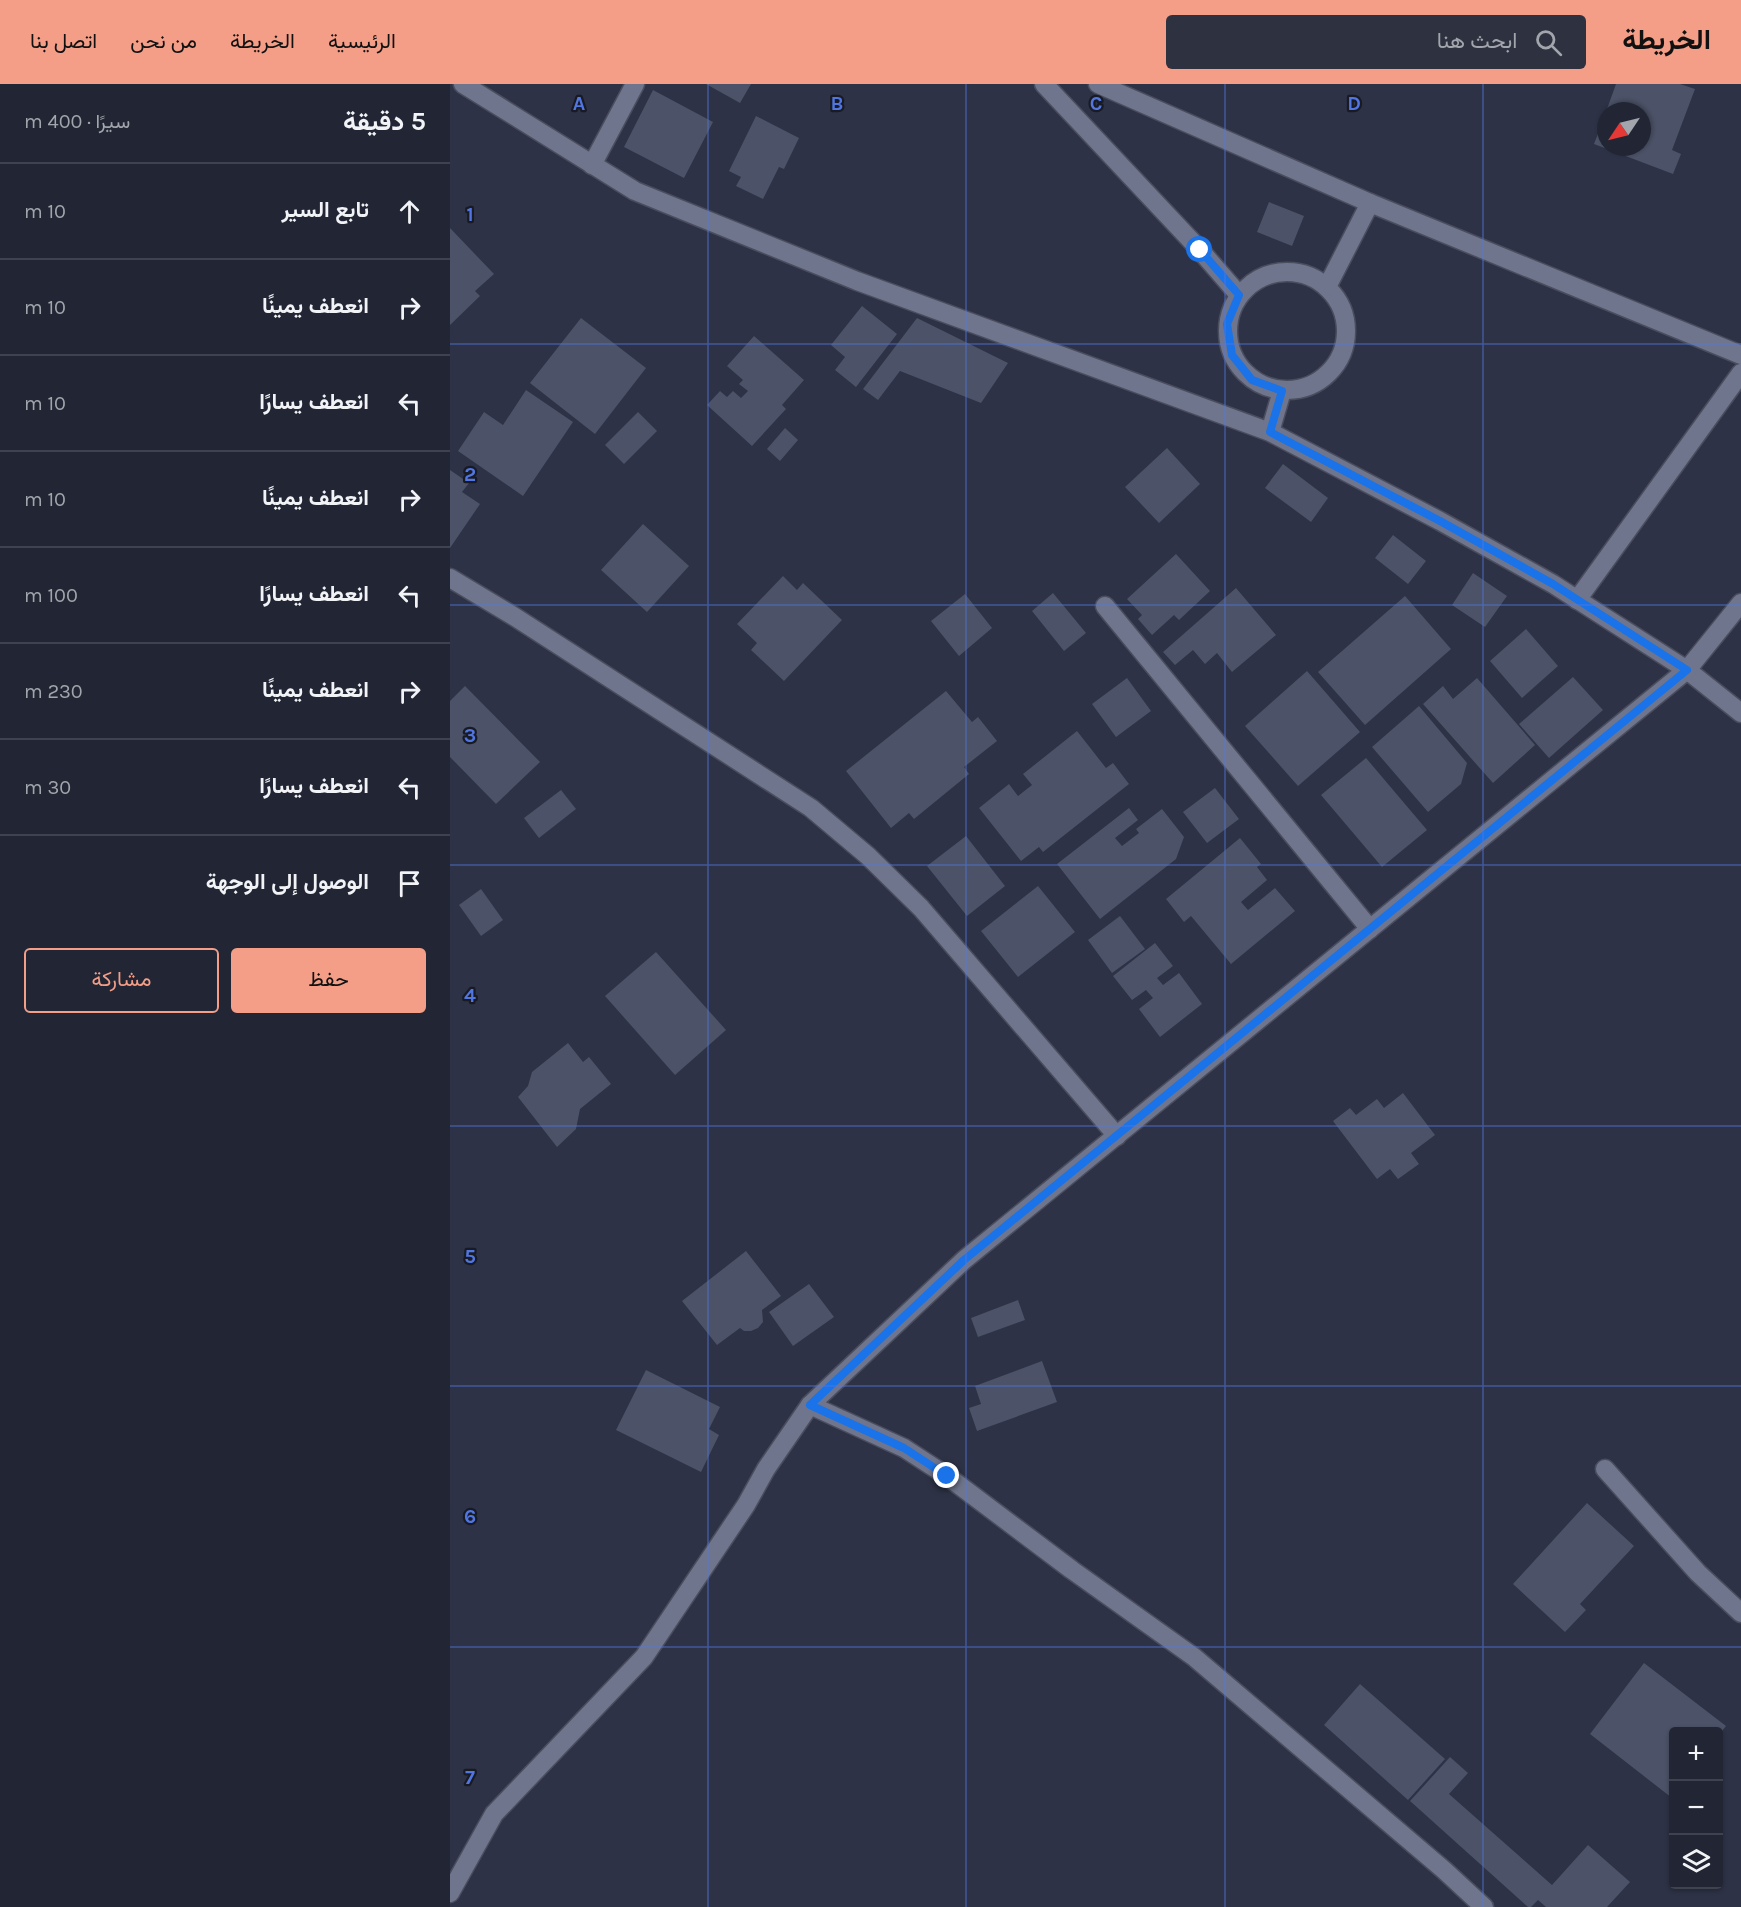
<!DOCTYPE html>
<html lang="ar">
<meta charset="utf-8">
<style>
:root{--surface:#222634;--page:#2e3240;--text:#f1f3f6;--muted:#a2a5ac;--line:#3f434f;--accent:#f49e88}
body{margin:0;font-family:Karla,Vazirmatn,sans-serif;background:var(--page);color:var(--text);direction:rtl}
.controls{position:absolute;right:18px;bottom:18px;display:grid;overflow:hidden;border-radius:6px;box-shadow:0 2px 4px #0004}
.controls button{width:54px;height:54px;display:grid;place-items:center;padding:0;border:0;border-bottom:2px solid var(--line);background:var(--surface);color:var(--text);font:30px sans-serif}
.compass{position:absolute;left:1147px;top:18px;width:54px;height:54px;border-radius:50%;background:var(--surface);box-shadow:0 2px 4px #0004;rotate:235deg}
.stop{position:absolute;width:18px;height:18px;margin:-14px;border:4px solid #1a73e8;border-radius:50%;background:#fff}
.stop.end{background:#1a73e8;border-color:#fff;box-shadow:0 2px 6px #0008}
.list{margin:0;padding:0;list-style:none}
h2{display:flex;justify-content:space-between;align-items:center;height:78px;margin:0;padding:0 24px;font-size:26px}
h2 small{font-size:20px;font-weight:400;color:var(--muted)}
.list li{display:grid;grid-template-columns:39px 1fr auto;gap:18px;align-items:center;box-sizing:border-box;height:96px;padding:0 24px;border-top:2px solid var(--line)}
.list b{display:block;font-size:22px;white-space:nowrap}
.list em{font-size:20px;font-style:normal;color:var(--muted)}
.actions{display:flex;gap:12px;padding:18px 24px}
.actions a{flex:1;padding:14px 0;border:2px solid var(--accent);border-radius:6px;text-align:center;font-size:21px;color:var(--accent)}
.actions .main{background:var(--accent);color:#111}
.icon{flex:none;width:33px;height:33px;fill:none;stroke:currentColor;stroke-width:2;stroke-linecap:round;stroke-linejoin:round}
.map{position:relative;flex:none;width:1291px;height:1823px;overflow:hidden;direction:ltr}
header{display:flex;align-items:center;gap:36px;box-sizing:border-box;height:84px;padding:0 30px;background:var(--accent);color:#111}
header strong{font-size:28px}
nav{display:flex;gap:33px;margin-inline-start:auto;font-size:21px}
.search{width:420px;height:54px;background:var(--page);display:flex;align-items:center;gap:15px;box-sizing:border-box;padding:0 21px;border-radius:6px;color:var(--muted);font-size:22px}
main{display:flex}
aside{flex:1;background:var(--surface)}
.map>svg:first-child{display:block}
.building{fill:#4c5267}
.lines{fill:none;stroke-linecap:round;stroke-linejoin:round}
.minor-casing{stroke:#4a4d5e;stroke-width:21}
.minor{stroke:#6f758c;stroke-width:18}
.route{stroke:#1a73e8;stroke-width:8}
.grid{fill:none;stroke:#5176e1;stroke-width:1.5;stroke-opacity:0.55}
.grid-label{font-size:20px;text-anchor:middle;font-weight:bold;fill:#5176e1;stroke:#181b24;stroke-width:4.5;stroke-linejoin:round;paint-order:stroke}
</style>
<header>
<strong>الخريطة</strong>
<div class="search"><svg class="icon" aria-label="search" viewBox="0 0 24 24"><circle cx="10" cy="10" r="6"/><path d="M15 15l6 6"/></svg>ابحث هنا</div>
<nav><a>الرئيسية</a><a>الخريطة</a><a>من نحن</a><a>اتصل بنا</a></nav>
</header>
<main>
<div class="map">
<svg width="1291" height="1823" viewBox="0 0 1291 1823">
<rect width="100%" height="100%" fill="#2d3246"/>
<g class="building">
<polygon points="256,0 301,0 290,19"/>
<polygon points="1166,0 1230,0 1245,5 1222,66 1231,70 1223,90 1144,60 1151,42 1156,44 1156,63 1192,63 1192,27 1162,27 1157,25"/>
<polygon points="203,6 263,38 234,94 174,63"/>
<polygon points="306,32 349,54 334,85 329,83 313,115 286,102 291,93 279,87"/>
<polygon points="819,118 854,132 842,162 807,148"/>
<polygon points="0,144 44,190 25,207 30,212 0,241"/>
<polygon points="412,222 447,250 406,303 385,286 395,273 381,261"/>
<polygon points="131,234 196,284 145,350 80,299"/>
<polygon points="467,234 558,279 531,319 450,287 428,316 413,305"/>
<polygon points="304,252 354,296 332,321 336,325 302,362 257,321 270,307 277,313 283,307 291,314 298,307 289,300 293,296 277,282"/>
<polygon points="76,306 123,338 73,412 8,367 34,328 53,341"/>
<polygon points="188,328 207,347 174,380 155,361"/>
<polygon points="335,344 348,356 330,377 317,365"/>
<polygon points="717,364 750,400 709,439 675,403"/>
<polygon points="833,380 878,414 861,438 815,404"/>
<polygon points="0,386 19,399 12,408 30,420 0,464"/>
<polygon points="193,440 239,482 197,528 151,486"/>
<polygon points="943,451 976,477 958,500 925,474"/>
<polygon points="726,470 760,507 729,536 724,531 702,551 688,535 692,531 677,515"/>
<polygon points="1023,489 1057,512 1035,543 1002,521"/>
<polygon points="333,492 347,506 353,499 392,536 334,597 301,566 307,559 287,540"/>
<polygon points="786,504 826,551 782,588 767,569 755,580 743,566 725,581 713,568"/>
<polygon points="603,509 636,549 614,567 582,527"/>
<polygon points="515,510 542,544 509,572 481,537"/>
<polygon points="955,512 1001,565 915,641 868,588"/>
<polygon points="1076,545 1108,582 1072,614 1040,577"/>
<polygon points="857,587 910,648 848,702 795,642"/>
<polygon points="1123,593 1153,626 1099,674 1069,640"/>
<polygon points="677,594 701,627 666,653 642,620"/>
<polygon points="1027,594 1085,661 1043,699 973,620 993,602 1003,615"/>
<polygon points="15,602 90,678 46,720 0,673 0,617"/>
<polygon points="496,607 522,638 528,633 547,657 514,683 519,690 464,735 459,729 441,744 396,687"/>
<polygon points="969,622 1017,679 1011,700 978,728 922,663"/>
<polygon points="627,647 656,684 663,679 679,700 593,768 589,763 571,777 529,724 559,700 568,712 582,701 573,690"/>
<polygon points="916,674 977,746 932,783 871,711"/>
<polygon points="765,704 789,735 757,759 733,728"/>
<polygon points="111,706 126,725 89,754 74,734"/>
<polygon points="679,724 688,736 665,754 672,762 689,749 686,745 712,725 734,753 726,775 650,835 607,780"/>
<polygon points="516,752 555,802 517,832 477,782"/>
<polygon points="790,754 811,780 807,783 817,796 791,818 798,826 825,804 845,827 781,880 741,832 734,838 716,815"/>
<polygon points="588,802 625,848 568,893 531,847"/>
<polygon points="31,805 53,836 31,852 9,821"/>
<polygon points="670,832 695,865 662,889 638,856"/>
<polygon points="705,859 723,882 707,894 713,901 729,889 752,920 710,953 689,925 703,914 696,906 682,916 663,892"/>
<polygon points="206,868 276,946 225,991 155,912"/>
<polygon points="118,959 133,978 139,973 161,1000 130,1025 126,1045 107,1063 68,1013 78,1002 82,988"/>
<polygon points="953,1009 985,1051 961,1069 969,1080 948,1095 940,1085 927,1095 883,1037 900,1024 906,1031 927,1015 934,1024"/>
<polygon points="296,1167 331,1212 312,1226 313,1238 308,1244 301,1247 294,1247 290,1244 267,1261 232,1217"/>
<polygon points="359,1200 384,1233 343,1262 319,1228"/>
<polygon points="568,1216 575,1236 528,1253 521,1234"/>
<polygon points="592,1277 607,1318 527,1347 519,1324 531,1320 525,1302"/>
<polygon points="196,1286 270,1323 259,1345 269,1351 251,1388 166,1346"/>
<polygon points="1137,1419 1184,1462 1130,1520 1136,1526 1115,1548 1063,1500"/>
<polygon points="1194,1579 1276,1642 1268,1652 1268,1648 1224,1648 1224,1711 1222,1714 1140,1650"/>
<polygon points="910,1600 995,1675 958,1716 874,1641"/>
<polygon points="1000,1673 1018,1689 999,1710 1102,1801 1138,1761 1180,1798 1157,1823 1096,1823 1088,1816 1081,1823 1078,1823 960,1717"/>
</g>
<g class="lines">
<defs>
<g id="minor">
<polyline points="13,0 185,107 407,197 820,348 990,437 1103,500 1237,586 1291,629"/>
<polyline points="594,0 750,166 789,211"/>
<polyline points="648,0 920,119 1291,271"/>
<polyline points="142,81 185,0"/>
<circle cx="837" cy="247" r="59"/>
<polyline points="877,203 920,119"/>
<polyline points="820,348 832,307"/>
<polyline points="0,494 65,533 361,724 418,772 471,824 667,1052"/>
<polyline points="1127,516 1291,289"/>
<polyline points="655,522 920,845"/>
<polyline points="360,1321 454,1364 497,1392 622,1486 744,1573 994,1786 1034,1823"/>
<polyline points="1155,1385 1248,1489 1291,1529"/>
<polyline points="0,1809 44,1730 194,1573 296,1421 316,1385 360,1321 514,1176 1237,586 1291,519"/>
</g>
</defs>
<use href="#minor" class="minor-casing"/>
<use href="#minor" class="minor"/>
</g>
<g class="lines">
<polyline class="route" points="497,1392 454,1364 360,1321 514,1176 1237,586 1103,500 990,437 820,348 832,307 802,296 782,271 777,240 789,211 750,166"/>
</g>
<path class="grid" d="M 258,0 L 258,1823M 516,0 L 516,1823M 775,0 L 775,1823M 1033,0 L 1033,1823M 0,260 L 1291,260M 0,521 L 1291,521M 0,781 L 1291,781M 0,1042 L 1291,1042M 0,1302 L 1291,1302M 0,1563 L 1291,1563"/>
<g class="grid-label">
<text x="129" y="26">A</text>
<text x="387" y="26">B</text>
<text x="646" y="26">C</text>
<text x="904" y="26">D</text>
<text x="20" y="137">1</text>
<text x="20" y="397">2</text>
<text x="20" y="658">3</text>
<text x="20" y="918">4</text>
<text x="20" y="1179">5</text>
<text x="20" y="1439">6</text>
<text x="20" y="1700">7</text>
</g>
</svg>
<div class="controls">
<button>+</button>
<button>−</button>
<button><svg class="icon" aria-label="layers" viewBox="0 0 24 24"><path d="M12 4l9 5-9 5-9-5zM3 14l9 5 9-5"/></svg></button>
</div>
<svg class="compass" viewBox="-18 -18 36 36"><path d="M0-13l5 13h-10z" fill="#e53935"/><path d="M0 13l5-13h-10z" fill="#a2a5ac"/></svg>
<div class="stop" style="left:750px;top:166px"></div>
<div class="stop end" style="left:497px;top:1392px"></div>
</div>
<aside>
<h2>5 دقيقة<small>سيرًا · 400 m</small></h2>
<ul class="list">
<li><svg class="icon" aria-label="ahead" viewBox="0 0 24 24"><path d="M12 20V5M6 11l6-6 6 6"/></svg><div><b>تابع السير</b></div><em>10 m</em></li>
<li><svg class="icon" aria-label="right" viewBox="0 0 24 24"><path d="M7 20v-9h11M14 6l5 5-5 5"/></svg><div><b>انعطف يمينًا</b></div><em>10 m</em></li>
<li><svg class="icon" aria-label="left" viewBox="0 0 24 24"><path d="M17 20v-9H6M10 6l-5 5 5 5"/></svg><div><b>انعطف يسارًا</b></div><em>10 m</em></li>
<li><svg class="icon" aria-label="right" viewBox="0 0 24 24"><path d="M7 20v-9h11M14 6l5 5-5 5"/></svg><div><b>انعطف يمينًا</b></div><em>10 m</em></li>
<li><svg class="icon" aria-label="left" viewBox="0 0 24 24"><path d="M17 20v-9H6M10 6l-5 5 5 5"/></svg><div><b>انعطف يسارًا</b></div><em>100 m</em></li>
<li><svg class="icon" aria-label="right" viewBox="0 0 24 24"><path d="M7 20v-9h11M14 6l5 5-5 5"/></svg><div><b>انعطف يمينًا</b></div><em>230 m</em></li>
<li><svg class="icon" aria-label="left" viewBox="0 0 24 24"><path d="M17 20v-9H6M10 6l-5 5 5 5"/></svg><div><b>انعطف يسارًا</b></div><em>30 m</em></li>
<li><svg class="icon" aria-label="arrive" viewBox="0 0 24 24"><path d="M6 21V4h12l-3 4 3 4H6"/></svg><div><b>الوصول إلى الوجهة</b></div></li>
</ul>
<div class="actions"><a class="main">حفظ</a><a>مشاركة</a></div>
</aside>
</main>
